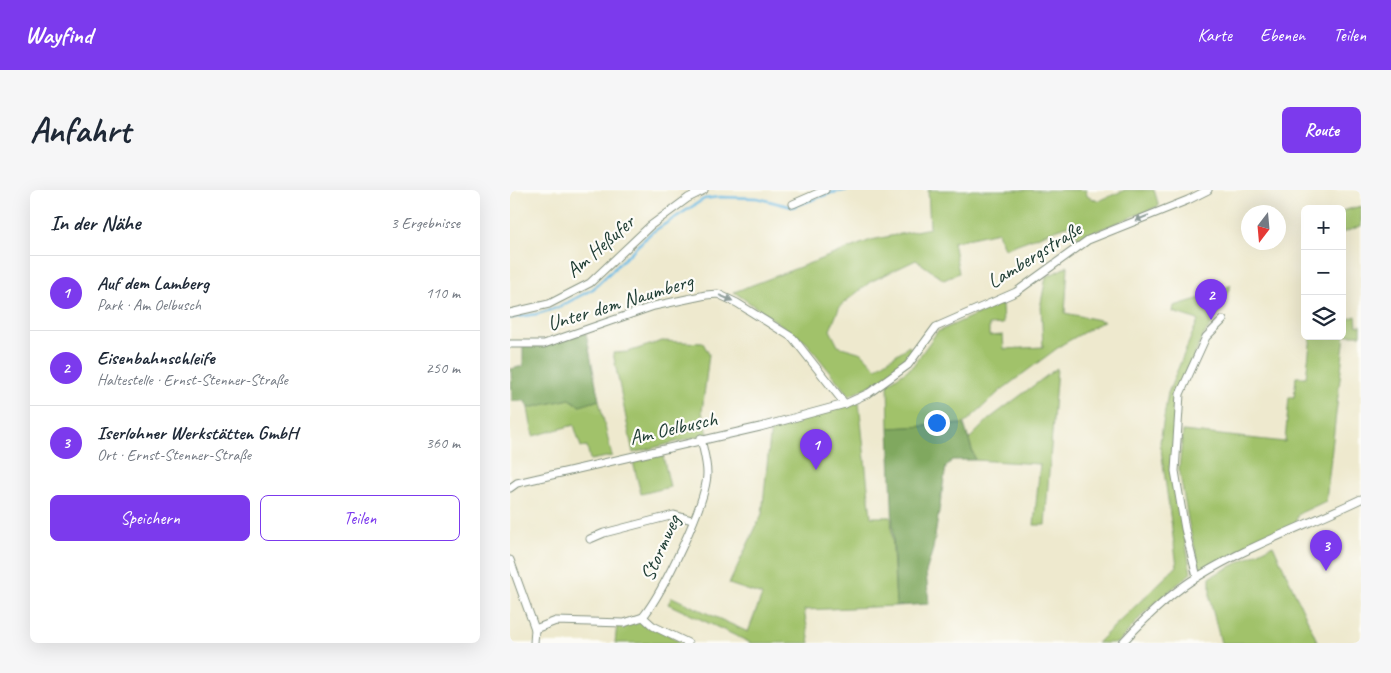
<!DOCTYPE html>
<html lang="de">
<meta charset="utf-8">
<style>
:root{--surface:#fff;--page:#f6f6f7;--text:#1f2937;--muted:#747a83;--line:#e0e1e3;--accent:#7c3aed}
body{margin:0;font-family:Caveat,sans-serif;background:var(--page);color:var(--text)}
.controls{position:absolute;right:15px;top:15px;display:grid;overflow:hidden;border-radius:8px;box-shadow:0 5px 20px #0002}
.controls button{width:45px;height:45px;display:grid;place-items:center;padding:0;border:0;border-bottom:1px solid var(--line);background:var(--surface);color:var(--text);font:25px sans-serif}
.compass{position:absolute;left:731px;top:15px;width:45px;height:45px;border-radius:50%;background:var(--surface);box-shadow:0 5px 20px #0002;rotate:196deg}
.you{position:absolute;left:426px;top:232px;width:18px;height:18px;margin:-12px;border:4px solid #fff;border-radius:50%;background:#1a73e8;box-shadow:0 0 0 8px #1a73e833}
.badge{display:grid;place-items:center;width:32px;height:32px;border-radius:50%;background:var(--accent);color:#fff;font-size:16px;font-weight:700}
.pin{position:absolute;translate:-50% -41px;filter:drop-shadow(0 1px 2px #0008)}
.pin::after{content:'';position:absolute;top:26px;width:18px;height:15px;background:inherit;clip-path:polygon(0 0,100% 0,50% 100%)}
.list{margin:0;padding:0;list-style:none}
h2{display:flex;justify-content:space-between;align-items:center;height:65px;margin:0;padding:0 20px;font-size:21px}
h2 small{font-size:16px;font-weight:400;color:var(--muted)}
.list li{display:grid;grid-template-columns:32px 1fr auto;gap:15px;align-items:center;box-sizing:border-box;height:75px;padding:0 20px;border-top:1px solid var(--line)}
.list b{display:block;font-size:19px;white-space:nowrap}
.list p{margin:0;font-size:16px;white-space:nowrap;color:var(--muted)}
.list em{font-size:16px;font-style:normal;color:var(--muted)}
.actions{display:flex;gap:10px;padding:15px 20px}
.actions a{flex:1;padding:11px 0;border:1px solid var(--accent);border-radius:8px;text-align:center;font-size:18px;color:var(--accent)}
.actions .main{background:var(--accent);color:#fff}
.icon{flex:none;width:28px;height:28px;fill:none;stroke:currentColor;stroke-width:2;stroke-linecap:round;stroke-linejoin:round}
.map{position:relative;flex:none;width:851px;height:453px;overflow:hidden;border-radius:8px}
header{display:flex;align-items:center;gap:30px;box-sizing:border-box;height:70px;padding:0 25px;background:var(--accent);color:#fff}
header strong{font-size:24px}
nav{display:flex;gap:28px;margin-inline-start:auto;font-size:18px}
.intro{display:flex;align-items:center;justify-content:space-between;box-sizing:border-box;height:120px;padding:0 30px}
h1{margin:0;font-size:35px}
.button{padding:12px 22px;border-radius:8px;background:var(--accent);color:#fff;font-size:18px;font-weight:700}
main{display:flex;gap:30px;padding:0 30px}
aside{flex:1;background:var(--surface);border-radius:8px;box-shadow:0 5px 20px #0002}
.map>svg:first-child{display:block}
.green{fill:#a1c26a;stroke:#60804f}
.forest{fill:#80a85e;stroke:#507249}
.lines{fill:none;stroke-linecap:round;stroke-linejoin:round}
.stream{stroke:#68bae4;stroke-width:2.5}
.street-casing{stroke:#869381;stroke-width:9}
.street{stroke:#fff;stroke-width:7}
.oneway{fill:#8f9e9a}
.labels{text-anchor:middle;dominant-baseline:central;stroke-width:4.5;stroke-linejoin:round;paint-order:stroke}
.street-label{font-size:21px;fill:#1f3d34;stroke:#fdfcf7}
</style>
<header>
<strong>Wayfind</strong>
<nav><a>Karte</a><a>Ebenen</a><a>Teilen</a></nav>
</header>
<div class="intro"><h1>Anfahrt</h1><a class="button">Route</a></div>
<main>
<aside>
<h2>In der Nähe<small>3 Ergebnisse</small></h2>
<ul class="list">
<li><span class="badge">1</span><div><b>Auf dem Lamberg</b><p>Park · Am Oelbusch</p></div><em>110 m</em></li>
<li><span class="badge">2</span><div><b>Eisenbahnschleife</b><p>Haltestelle · Ernst-Stenner-Straße</p></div><em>250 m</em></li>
<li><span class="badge">3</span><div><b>Iserlohner Werkstätten GmbH</b><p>Ort · Ernst-Stenner-Straße</p></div><em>360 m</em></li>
</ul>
<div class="actions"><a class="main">Speichern</a><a>Teilen</a></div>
</aside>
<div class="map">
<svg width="851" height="453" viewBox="0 0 851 453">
<rect width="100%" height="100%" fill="#fdfcf7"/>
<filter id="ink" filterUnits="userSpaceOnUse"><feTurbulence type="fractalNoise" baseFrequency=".02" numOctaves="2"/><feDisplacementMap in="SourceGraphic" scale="10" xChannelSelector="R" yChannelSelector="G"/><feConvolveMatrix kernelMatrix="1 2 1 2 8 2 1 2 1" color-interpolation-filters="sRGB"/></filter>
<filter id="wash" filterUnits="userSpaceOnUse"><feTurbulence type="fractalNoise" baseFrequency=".0096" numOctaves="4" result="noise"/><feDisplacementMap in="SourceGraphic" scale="20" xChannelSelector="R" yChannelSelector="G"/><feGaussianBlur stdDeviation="1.12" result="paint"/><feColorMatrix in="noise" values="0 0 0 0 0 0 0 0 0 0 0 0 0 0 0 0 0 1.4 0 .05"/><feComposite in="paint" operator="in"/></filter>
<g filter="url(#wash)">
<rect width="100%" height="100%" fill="#eee9ce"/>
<g class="green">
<path d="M 418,0 L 576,0 L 577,6 L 588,11 L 615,0 L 644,0 L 649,16 L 569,48 L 559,35 L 494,59 L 488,42 L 443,52 L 449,83 L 434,90 L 406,70 L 360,92 L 330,116 L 320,140 L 328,156 L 352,163 L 366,178 L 399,156 L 403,161 C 389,184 363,194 339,206 L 297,153 L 224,102 L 361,50 L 420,38 Z"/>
<polygon points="851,16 851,36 832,43 832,21"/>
<polygon points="558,76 555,123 594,131 553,154 522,177 490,201 454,234 379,238 378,193 402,177 427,142 487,115 492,115 493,134 479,135 479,146 493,145 494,159 533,157 531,113 536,87"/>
<polygon points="721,95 706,129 693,146 668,203 663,280 681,383 635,422 608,453 587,453 667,376 650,252 658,203 688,130 663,122 664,116 694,107"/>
<polygon points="846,126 847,136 851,135 851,145 835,145 816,311 788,324 785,334 691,381 680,340 669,279 673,241 775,252 779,207 784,207 786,187 796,187 801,146 832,146 832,131"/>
<polygon points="152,151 193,153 199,164 192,222 198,244 123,263 103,163 118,162"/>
<polygon points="547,178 535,335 524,335 530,274 465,270 459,249 479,229"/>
<polygon points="60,209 70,216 89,210 102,266 80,270 77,256 71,257 64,235 23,246 18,218"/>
<polygon points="349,212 361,327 381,327 386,416 294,420 300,453 241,453 158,414 162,407 238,442 252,405 219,394 252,324 261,237"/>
<polygon points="152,261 160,297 131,304 122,268"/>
<polygon points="763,355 808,453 711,453 700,410 700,387"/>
<polygon points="132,430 173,453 105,453 107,434"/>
</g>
<g class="forest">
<polygon points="76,143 89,210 70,216 60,209 18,218 15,211 2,211 1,179 13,176 13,156"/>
<polygon points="454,234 465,270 442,270 436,277 423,359 416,382 419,414 386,416 379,238"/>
</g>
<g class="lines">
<polyline class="stream" points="0,128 27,124 49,117 83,99 141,43 194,9 209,7 247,8 282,17 321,3 338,0"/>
</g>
</g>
<g filter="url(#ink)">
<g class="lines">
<defs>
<g id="street">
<polyline points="283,14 315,0"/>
<polyline points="0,123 39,114 80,93 140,36 178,8 194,0"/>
<polyline points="0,154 34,154 144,116 196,105 208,104 227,113 283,148 335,214"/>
<polyline points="0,298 7,293 250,237 335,214 359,203 398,175 426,137 506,102 578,50 678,10 698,0"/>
<polyline points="80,349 94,343 164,325 182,330"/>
<polyline points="0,370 25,439 24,453"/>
<polyline points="687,387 675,339 665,281 670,204 696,147 713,130"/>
<polyline points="25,439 46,431 114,433 133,427"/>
<path d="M 178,453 L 143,436 L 133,427 C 152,403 197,313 197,283 C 197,272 193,259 191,248"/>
<path d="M 612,453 C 634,429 660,403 689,386 C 740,355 797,335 851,309"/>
</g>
</defs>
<use href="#street" class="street-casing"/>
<use href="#street" class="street"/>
</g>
<defs><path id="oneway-solid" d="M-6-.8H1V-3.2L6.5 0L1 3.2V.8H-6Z" transform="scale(1.25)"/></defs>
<g class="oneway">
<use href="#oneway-solid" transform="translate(632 28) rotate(158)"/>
<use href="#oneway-solid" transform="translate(216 108) rotate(23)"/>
</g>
</g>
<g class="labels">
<g class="street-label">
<text transform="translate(90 56) rotate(-41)">Am Heßufer</text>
<text transform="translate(524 65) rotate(-32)">Lambergstraße</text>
<text transform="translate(110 112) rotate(-17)">Unter dem Naumberg</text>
<text transform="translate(163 238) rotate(-13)">Am Oelbusch</text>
<text transform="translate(150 358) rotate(-66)">Stormweg</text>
</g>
</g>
</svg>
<div class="controls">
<button>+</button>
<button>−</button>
<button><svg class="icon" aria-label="layers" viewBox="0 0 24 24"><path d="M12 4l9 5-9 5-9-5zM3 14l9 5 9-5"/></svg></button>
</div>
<svg class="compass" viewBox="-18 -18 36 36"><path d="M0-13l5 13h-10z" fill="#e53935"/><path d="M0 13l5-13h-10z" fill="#747a83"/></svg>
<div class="you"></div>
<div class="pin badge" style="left:306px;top:280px">1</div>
<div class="pin badge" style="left:701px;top:130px">2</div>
<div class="pin badge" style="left:816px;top:381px">3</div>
</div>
</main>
